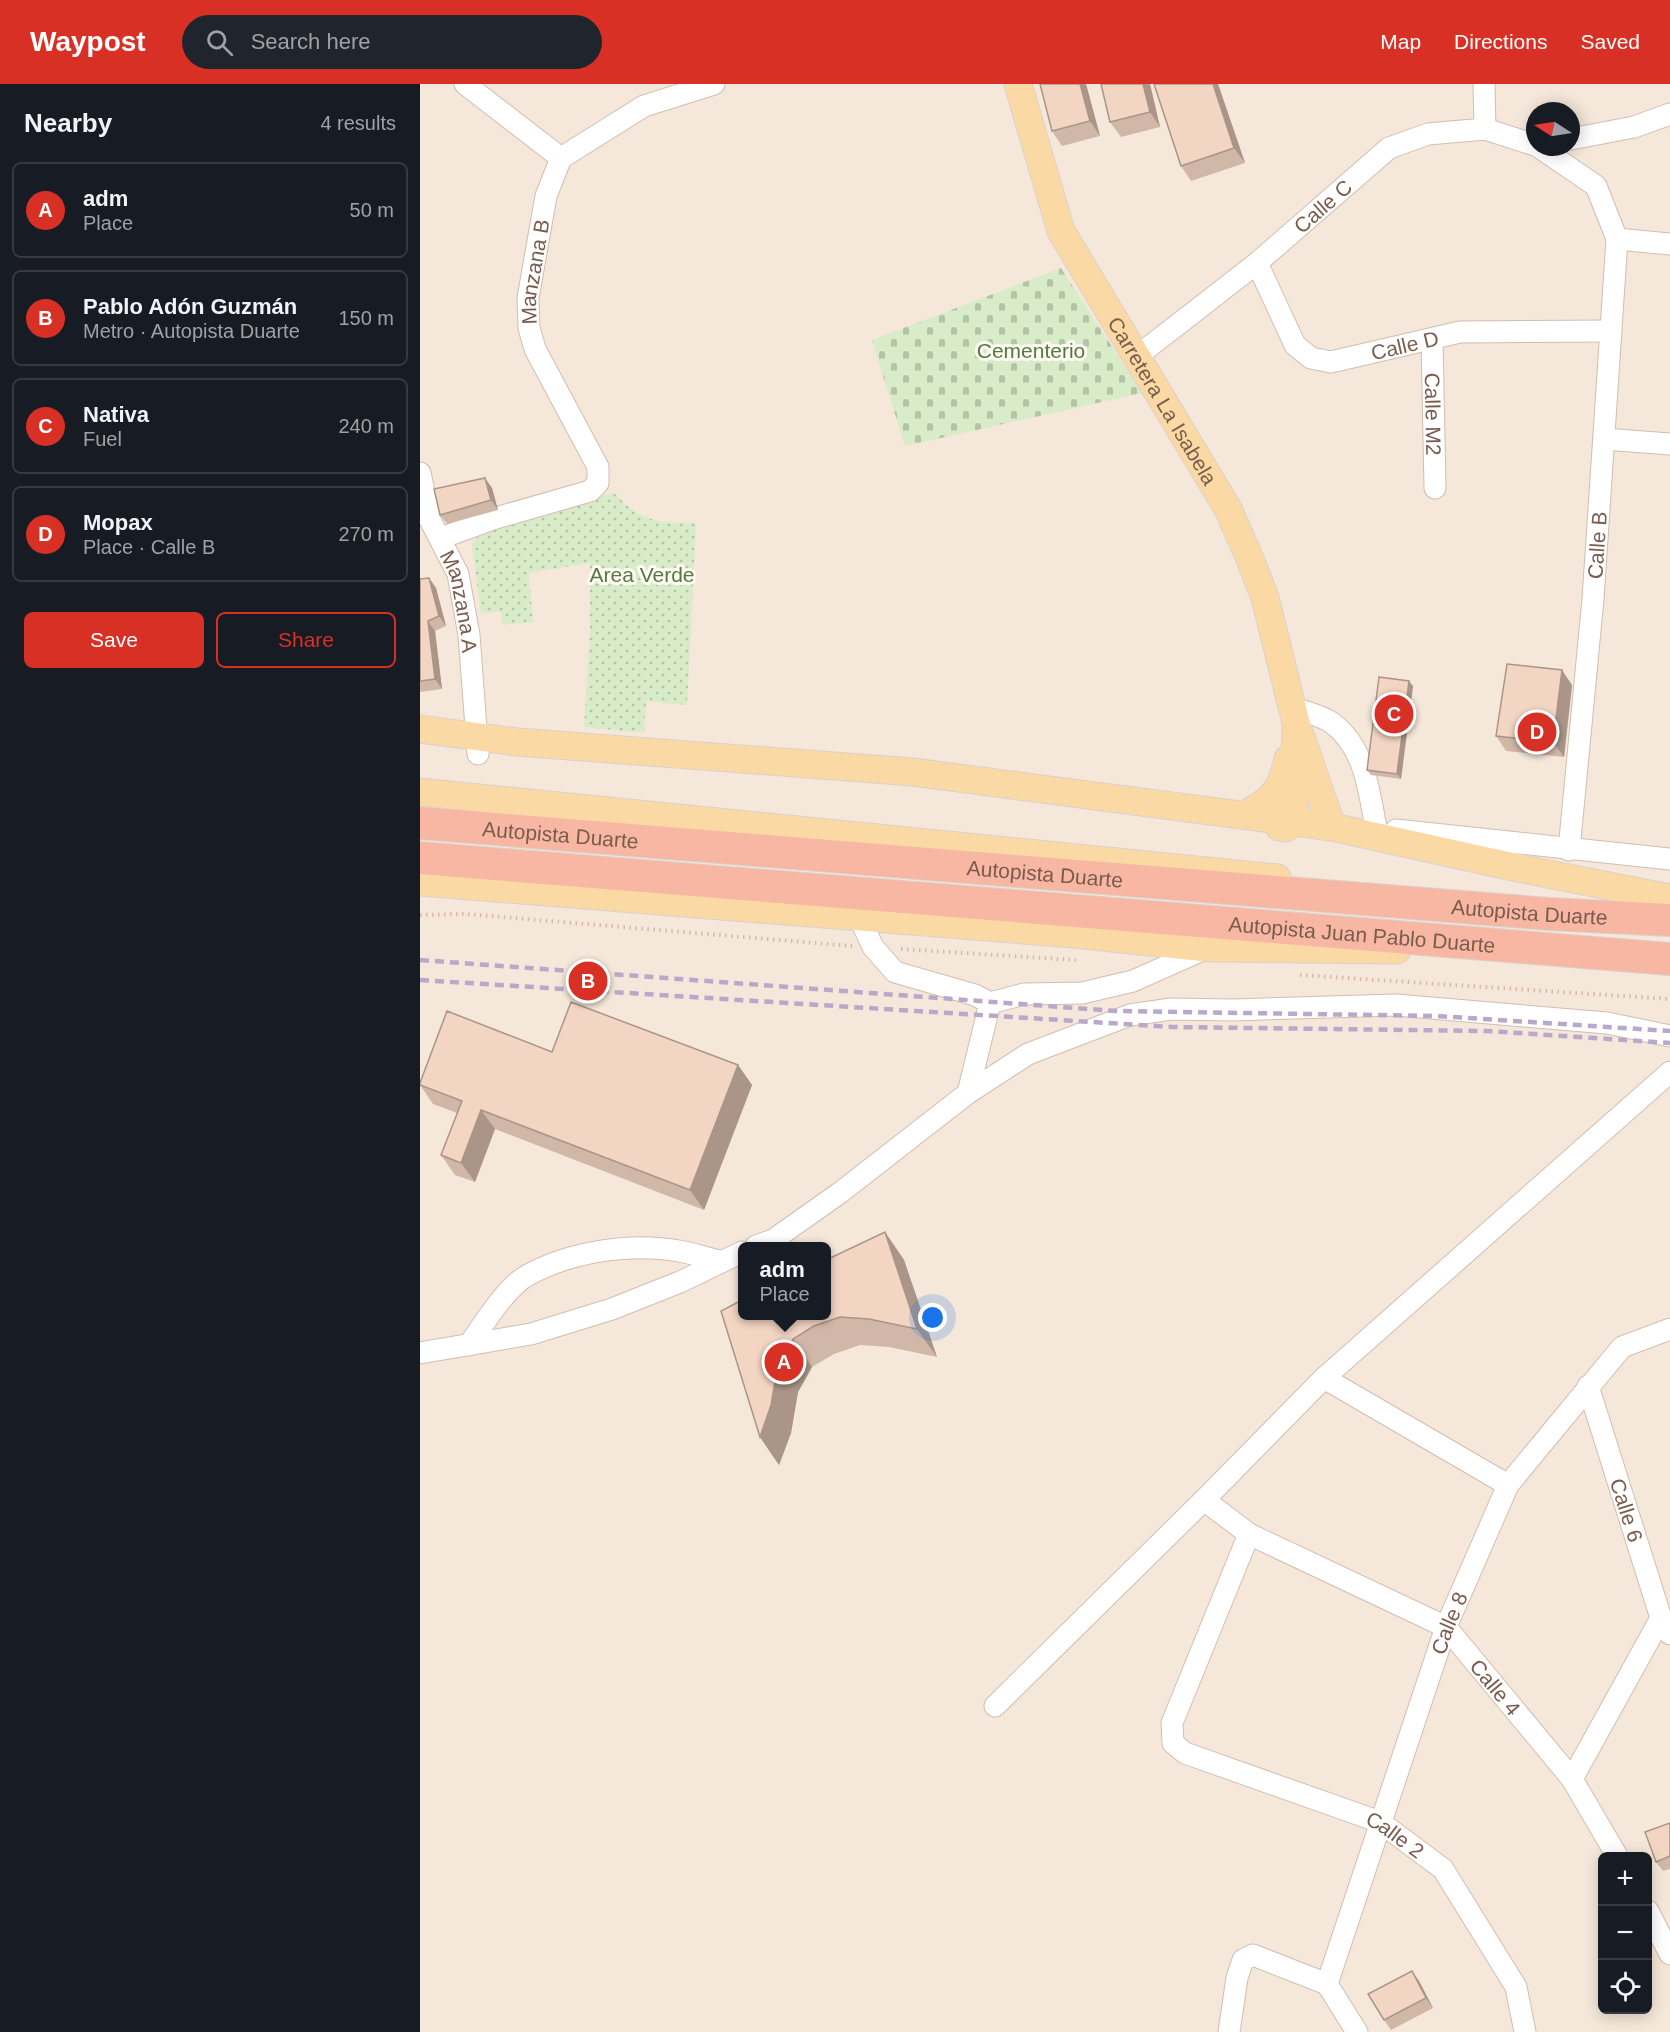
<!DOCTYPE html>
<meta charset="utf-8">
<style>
:root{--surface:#171b24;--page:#20242c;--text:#f1f3f6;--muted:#9ea1a6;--line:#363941;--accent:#d93025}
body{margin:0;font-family:Helvetica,sans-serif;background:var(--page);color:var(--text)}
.controls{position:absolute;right:18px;bottom:18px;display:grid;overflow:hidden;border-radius:9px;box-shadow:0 3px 15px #0003}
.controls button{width:54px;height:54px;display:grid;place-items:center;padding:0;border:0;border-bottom:2px solid var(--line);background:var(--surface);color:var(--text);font:30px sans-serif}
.compass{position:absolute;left:1106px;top:18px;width:54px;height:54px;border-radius:50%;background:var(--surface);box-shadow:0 3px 15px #0003;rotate:282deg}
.you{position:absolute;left:513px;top:1234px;width:21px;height:21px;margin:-15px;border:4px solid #fff;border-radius:50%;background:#1a73e8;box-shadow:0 0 0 9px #1a73e833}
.badge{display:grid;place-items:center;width:39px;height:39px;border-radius:50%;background:var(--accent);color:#fff;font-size:20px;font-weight:700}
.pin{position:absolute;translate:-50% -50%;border:3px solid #fff;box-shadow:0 2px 6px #0006}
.popup{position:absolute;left:318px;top:1158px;width:93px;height:78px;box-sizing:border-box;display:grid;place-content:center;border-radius:9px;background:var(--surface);filter:drop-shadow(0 2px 4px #0005);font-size:20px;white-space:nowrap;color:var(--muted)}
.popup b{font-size:22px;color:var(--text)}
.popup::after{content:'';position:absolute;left:50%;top:100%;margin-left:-12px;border:12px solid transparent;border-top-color:var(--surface)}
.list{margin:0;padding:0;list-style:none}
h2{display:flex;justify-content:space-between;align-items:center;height:78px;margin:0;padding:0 24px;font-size:26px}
h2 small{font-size:20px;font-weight:400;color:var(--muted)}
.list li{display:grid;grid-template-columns:39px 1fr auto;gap:18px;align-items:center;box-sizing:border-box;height:96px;margin:0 12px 12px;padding:0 12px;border:2px solid var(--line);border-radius:9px}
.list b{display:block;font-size:22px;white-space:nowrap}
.list p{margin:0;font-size:20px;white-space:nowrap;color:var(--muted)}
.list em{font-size:20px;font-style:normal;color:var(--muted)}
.actions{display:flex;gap:12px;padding:18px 24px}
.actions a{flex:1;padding:14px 0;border:2px solid var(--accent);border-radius:9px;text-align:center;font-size:21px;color:var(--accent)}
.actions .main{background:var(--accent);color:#fff}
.icon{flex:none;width:33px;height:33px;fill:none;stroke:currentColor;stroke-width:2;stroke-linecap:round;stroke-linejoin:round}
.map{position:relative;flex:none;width:1250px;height:1948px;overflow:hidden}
header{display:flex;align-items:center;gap:36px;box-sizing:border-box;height:84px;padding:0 30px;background:var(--accent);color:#fff}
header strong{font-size:28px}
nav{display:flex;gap:33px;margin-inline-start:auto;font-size:21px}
.search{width:420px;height:54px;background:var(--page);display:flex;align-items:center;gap:15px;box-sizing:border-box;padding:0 21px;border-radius:33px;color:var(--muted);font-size:22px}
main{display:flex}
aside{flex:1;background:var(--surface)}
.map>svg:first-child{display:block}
.residential{fill:#f5e8da;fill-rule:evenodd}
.green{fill:url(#green-dots)}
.cemetery{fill:url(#cemetery-stones)}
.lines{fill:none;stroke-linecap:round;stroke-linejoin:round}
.minor-casing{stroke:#d1beb0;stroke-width:23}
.major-casing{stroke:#dad1cd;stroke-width:29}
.highway-casing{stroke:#dad1cd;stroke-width:34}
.path{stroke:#d9b8a5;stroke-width:4;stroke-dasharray:1.5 4.5;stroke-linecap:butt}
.minor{stroke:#fff;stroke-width:21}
.major{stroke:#fbd9a5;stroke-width:27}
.highway{stroke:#f7b7a3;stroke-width:32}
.rail{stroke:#b9a8c9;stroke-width:4.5;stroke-dasharray:9 6;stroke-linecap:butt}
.wall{fill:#d1b7a8}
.shaded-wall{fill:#aa9588}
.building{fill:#f3d5c3;stroke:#aa9588;stroke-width:1.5}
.labels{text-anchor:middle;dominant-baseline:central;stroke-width:6;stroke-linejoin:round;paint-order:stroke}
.street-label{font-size:21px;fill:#7a5c4d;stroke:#fffaf3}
.park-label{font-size:21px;fill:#537a41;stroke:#fffaf3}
</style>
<header>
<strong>Waypost</strong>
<div class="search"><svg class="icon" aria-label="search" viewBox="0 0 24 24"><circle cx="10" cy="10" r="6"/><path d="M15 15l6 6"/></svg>Search here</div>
<nav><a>Map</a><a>Directions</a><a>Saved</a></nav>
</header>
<main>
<aside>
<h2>Nearby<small>4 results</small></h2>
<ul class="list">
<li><span class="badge">A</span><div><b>adm</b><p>Place</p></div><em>50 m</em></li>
<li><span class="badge">B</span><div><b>Pablo Adón Guzmán</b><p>Metro · Autopista Duarte</p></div><em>150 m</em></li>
<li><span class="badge">C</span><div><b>Nativa</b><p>Fuel</p></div><em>240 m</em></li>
<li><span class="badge">D</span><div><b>Mopax</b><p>Place · Calle B</p></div><em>270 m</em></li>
</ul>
<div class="actions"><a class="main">Save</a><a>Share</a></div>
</aside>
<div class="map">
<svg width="1250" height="1948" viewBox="0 0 1250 1948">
<defs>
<pattern id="green-dots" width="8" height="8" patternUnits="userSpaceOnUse" patternTransform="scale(1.5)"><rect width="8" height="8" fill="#d8ecc9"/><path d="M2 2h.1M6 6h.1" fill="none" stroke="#b4c2a5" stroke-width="1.8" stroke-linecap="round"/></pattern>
<pattern id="cemetery-stones" width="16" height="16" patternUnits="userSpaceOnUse" patternTransform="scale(1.5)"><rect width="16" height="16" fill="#d8ecc9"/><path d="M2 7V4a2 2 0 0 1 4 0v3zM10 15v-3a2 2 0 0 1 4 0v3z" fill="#b4c2a5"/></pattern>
</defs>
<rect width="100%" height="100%" fill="#fdf6ec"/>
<path class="residential" d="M 0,0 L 1250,0 L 1250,1948 L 0,1948 ZM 1115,27 L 1151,27 L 1151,63 L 1115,63 ZM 322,1162 L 406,1162 L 406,1232 L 322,1232 ZM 1182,1772 L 1228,1772 L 1228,1926 L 1182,1926 Z"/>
<path class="green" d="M 194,409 C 224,440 235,437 276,439 L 267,621 L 226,617 L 224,649 L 164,643 L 170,547 L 170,479 L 109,489 L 113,538 L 83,541 L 81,528 L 61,529 L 52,461 C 58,437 169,416 194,409 Z"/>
<polygon class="cemetery" points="641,184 722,309 485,362 452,256"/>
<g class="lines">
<defs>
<g id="minor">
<polyline points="45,0 141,74"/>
<polyline points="1064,0 1065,45"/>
<polyline points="1151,55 1214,43 1250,30"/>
<polyline points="1119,63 1176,102 1197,155 1250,160"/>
<path id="s1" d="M 837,179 L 875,261 L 891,274 L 911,278 L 1040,248 L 1191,247"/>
<path id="s2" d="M 1012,255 L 1015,404"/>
<path id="s3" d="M 716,273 L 837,179 L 969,64 L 1008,50 L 1065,45 L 1115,61"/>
<polyline points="1184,355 1250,360"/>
<path id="s4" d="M 0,389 L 10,436 L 38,490 L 49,551 L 58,670"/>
<path id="s5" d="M 21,454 L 76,434 L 170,407 L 178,399 L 178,383 L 115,265 L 109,244 L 108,214 L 126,112 L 141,74 L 224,22 L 294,0"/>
<path d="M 873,624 C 885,628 901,631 912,639 C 945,663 949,707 956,744"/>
<polyline points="976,746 1250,775"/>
<path id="s6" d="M 1149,766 L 1173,515 L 1197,155"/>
<polyline points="439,833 453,863 475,888 555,911 570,919 548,1009"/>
<polyline points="570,919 604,910 662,909 713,897 787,864"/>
<polyline points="336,1162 353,1156 421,1108 548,1009 608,970 710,931 751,925 813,926 976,921 1187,939 1250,952"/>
<path d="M 49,1261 C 62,1242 87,1202 108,1191 C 150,1168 211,1158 259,1167 C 272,1169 286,1174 299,1177"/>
<polyline points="0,1269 111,1250 192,1225 260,1198 322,1168"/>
<polyline points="904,1294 1088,1401"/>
<path id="s7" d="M 1168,1302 L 1241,1534 L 1250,1550"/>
<path id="s8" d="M 784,1416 L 829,1450 L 1026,1543 L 1152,1695 L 1197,1772"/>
<path id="s9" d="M 829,1450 L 752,1639 L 753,1659 L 765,1669 L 960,1738 L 1023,1785 L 1096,1903 L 1105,1948"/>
<polyline points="575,1622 784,1416 904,1294 1250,988"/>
<polyline points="1152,1695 1241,1534"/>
<polyline points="1228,1827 1250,1870"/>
<path id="s10" d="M 907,1900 L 1026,1543 L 1088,1401 L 1202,1263 L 1250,1245"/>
<polyline points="809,1948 817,1894 823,1876 833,1871 907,1900 937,1948"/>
</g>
<g id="major">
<path id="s11" d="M 598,0 L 641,147 L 808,425 L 830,475 L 845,514 L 876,639 L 912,743"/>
<polyline points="0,645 97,658 493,688 912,743 1098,784 1250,814"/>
<polyline points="0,708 857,794"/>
<path d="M 824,731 C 852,716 861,708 868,675"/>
<polyline points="859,743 866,744 874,738 876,639"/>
<polyline points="0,798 654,850 787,864 977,866"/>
</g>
<g id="highway">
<path id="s12" d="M 0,739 L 1129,830 L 1250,836"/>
<path id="s13" d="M 0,774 L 1250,875"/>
</g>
</defs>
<use href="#minor" class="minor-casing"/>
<use href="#major" class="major-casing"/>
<use href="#highway" class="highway-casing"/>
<g class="path">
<polyline points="0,831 45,830 432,862"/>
<polyline points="481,865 656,876"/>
<polyline points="880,891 1250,915"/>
</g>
<use href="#minor" class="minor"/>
<use href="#major" class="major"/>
<use href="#highway" class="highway"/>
<g class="rail">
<polyline points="0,876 696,927 1017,932 1250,947"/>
<polyline points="0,896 752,943 1067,947 1250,959"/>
</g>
</g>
<g class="wall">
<polygon points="620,0 666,0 680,52 642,62 632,47"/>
<polygon points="681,0 730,0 740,43 701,53 690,38"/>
<polygon points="798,0 825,79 771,97 761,82"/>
<polygon points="72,404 78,426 27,440 20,431"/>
<polygon points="9,494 16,504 26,542 15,547 22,605 0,608 0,495"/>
<polygon points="1152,601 1144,673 1086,667 1076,652"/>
<polygon points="993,602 981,695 951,691 947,686"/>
<polygon points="132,968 318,981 332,1001 284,1126 75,1045 55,1098 35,1091 21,1071 37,1029 13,1020 0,1001 0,999"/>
<polygon points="465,1148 484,1176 517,1273 469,1263 440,1261 414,1270 392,1283 378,1308 371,1349 359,1381 340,1353 301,1227"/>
<polygon points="1250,1739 1250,1785 1243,1787 1236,1778"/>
<polygon points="999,1897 1013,1924 971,1946 964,1936"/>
</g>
<g class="shaded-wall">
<polygon points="660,0 666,0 680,52 670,37"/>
<polygon points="723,0 730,0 740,43 730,28"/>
<polygon points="793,0 798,0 825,79 814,64"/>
<polygon points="65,394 72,404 78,426 71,416"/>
<polygon points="9,494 16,504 26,542 19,532"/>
<polygon points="8,537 15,547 22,605 15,595"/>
<polygon points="1142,586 1152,601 1144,673 1133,658"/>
<polygon points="989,597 993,602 981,695 977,690"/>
<polygon points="318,981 332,1001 284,1126 270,1106"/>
<polygon points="61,1026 75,1045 55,1098 41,1079"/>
<polygon points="465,1148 484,1176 517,1273 497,1245"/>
<polygon points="373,1255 392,1283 378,1308 371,1349 359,1381 340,1353 358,1280"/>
<polygon points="992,1887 999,1897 1013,1924 1006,1914"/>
</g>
<g class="building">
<polygon points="620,0 660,0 670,37 632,47"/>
<polygon points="681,0 723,0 730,28 690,38"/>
<polygon points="734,0 793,0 814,64 761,82"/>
<polygon points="65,394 71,416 20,431 14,405"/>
<polygon points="9,494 19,532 8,537 15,595 0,597 0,495"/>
<polygon points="1087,580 1142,586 1133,658 1076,652"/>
<polygon points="959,593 989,597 977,690 947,686"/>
<polygon points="151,918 318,981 270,1106 61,1026 41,1079 21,1071 42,1017 0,1001 0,999 27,927 132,968"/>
<polygon points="465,1148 497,1245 449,1235 420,1233 394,1242 373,1255 358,1280 351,1321 340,1353 301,1227 322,1216 322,1232 406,1232 406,1176"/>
<polygon points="1250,1739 1250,1772 1236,1778 1225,1748"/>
<polygon points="992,1887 1006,1914 964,1936 948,1910"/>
</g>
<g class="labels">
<g class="street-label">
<text stroke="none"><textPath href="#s3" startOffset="240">Calle C</textPath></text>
<text stroke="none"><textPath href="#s5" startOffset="396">Manzana B</textPath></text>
<text stroke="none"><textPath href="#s1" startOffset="207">Calle D</textPath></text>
<text stroke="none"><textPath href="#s11" startOffset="351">Carretera La Isabela</textPath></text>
<text stroke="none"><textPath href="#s2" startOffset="75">Calle M2</textPath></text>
<text stroke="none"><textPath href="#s6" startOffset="306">Calle B</textPath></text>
<text stroke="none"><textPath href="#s4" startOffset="136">Manzana A</textPath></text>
<text stroke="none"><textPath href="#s12" startOffset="141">Autopista Duarte</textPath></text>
<text stroke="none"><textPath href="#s12" startOffset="627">Autopista Duarte</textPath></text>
<text stroke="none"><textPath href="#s12" startOffset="1113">Autopista Duarte</textPath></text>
<text stroke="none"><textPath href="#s13" startOffset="945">Autopista Juan Pablo Duarte</textPath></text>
<text stroke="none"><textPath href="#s7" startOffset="130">Calle 6</textPath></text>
<text stroke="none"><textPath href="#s10" startOffset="381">Calle 8</textPath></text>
<text stroke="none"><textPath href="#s8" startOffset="352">Calle 4</textPath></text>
<text stroke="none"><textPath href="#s9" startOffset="466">Calle 2</textPath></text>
</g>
<g class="park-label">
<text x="611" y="266">Cementerio</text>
<text x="222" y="490">Area Verde</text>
</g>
</g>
</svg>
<div class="controls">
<button>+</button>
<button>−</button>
<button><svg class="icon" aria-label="locate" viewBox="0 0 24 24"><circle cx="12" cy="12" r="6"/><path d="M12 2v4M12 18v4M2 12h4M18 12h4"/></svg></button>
</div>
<svg class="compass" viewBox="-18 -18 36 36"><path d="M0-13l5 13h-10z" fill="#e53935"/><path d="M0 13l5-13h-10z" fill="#9ea1a6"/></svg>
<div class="you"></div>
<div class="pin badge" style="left:364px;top:1278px">A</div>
<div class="popup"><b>adm</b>Place</div>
<div class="pin badge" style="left:168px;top:897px">B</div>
<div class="pin badge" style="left:974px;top:630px">C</div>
<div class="pin badge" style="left:1117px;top:648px">D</div>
</div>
</main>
